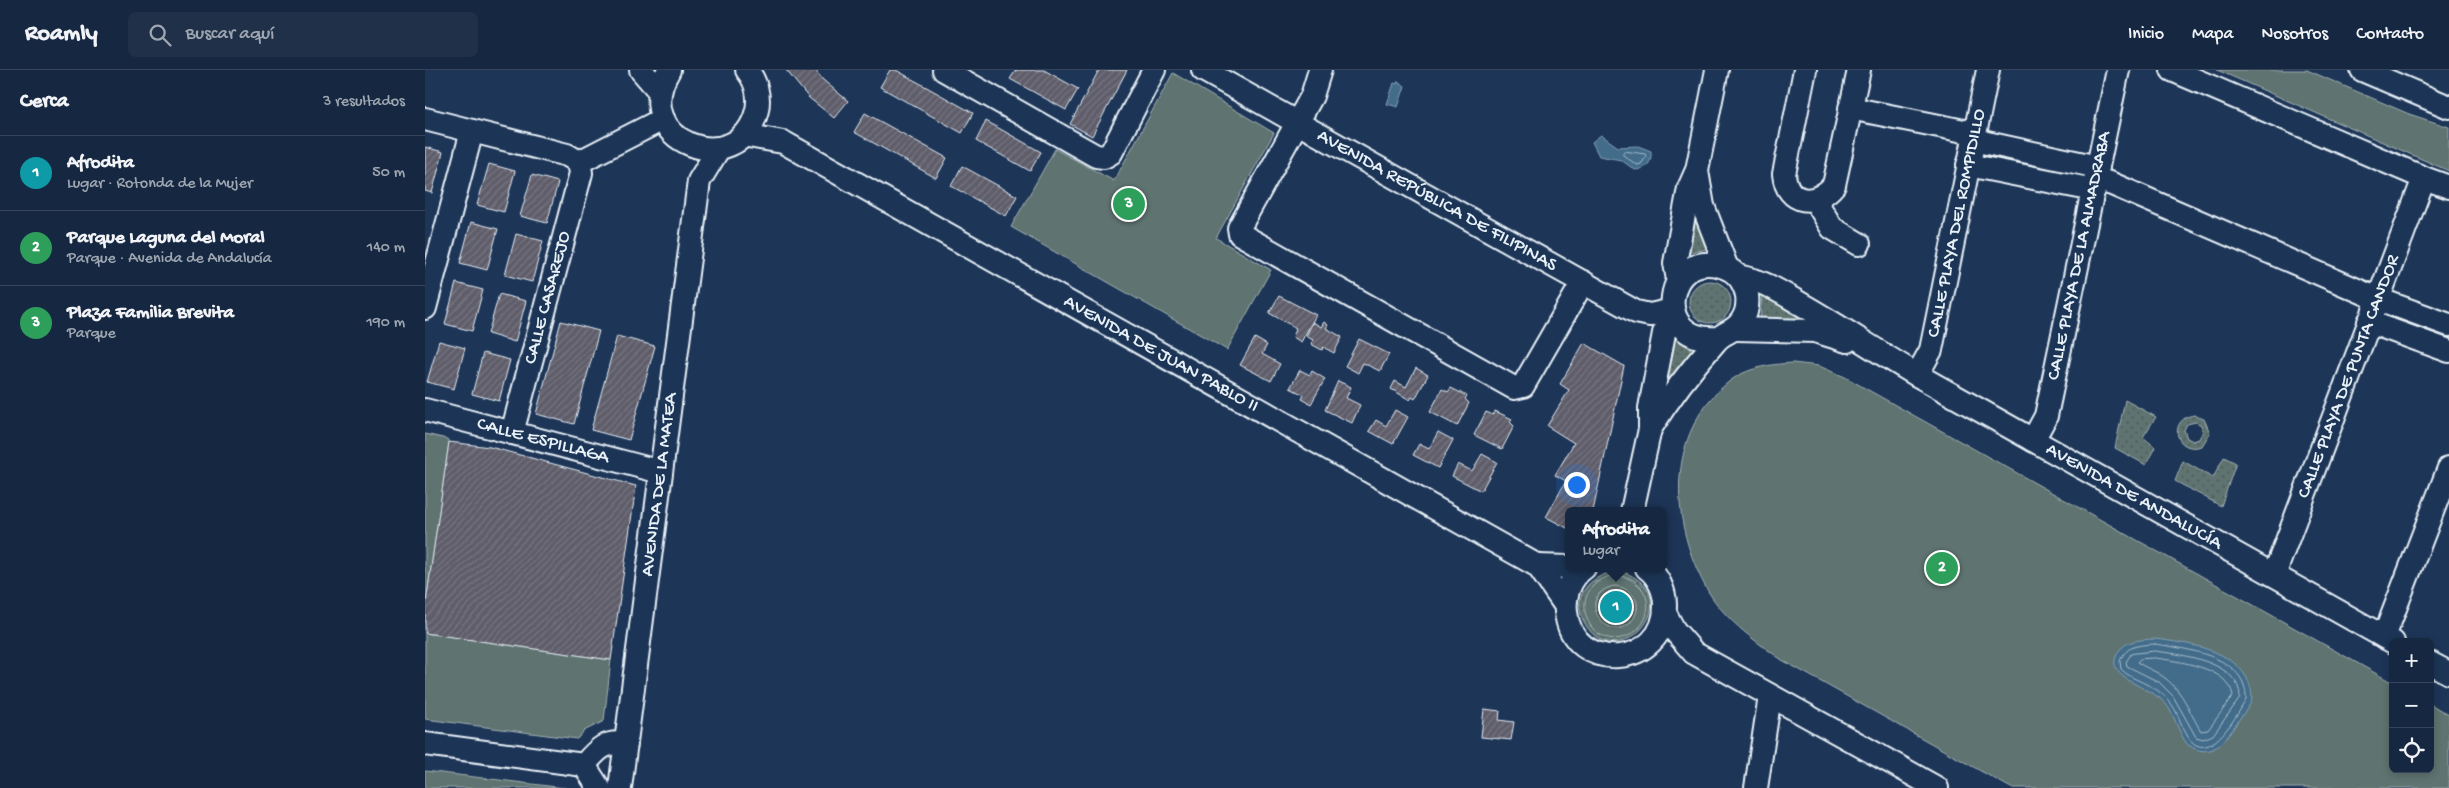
<!DOCTYPE html>
<html lang="es">
<meta charset="utf-8">
<style>
:root{--surface:#162841;--page:#1f3048;--text:#f1f3f6;--muted:#9ea6b1;--line:#35445a;--accent:#95b2f1}
body{margin:0;font-family:"Gochi Hand",sans-serif;background:var(--page);color:var(--text)}
.controls{position:absolute;right:15px;bottom:15px;display:grid;overflow:hidden;border-radius:8px;box-shadow:0 2px 8px #0003}
.controls button{width:45px;height:45px;display:grid;place-items:center;padding:0;border:0;border-bottom:1px solid var(--line);background:var(--surface);color:var(--text);font:25px sans-serif}
.you{position:absolute;left:1151px;top:414px;width:18px;height:18px;margin:-12px;border:4px solid #fff;border-radius:50%;background:#1a73e8;box-shadow:0 0 0 8px #1a73e833}
.badge{display:grid;place-items:center;width:32px;height:32px;border-radius:50%;background:var(--accent);color:#fff;font-size:16px;font-weight:700}
.pin{position:absolute;translate:-50% -50%;border:2px solid #fff;box-shadow:0 1px 5px #0006}
.popup{position:absolute;left:1140px;top:437px;width:102px;height:65px;box-sizing:border-box;display:grid;place-content:center;border-radius:8px;background:var(--surface);filter:drop-shadow(0 1px 4px #0005);font-size:16px;white-space:nowrap;color:var(--muted)}
.popup b{font-size:19px;color:var(--text)}
.popup::after{content:'';position:absolute;left:50%;top:100%;margin-left:-10px;border:10px solid transparent;border-top-color:var(--surface)}
.list{margin:0;padding:0;list-style:none}
h2{display:flex;justify-content:space-between;align-items:center;height:65px;margin:0;padding:0 20px;font-size:21px}
h2 small{font-size:16px;font-weight:400;color:var(--muted)}
.list li{display:grid;grid-template-columns:32px 1fr auto;gap:15px;align-items:center;box-sizing:border-box;height:75px;padding:0 20px;border-top:1px solid var(--line)}
.list b{display:block;font-size:19px;white-space:nowrap}
.list p{margin:0;font-size:16px;white-space:nowrap;color:var(--muted)}
.list em{font-size:16px;font-style:normal;color:var(--muted)}
.icon{flex:none;width:28px;height:28px;fill:none;stroke:currentColor;stroke-width:2;stroke-linecap:round;stroke-linejoin:round}
.map{position:relative;flex:none;width:2024px;height:718px;overflow:hidden}
header{display:flex;align-items:center;gap:30px;box-sizing:border-box;height:70px;padding:0 25px;background:var(--surface);border-bottom:1px solid var(--line)}
header strong{font-size:24px}
nav{display:flex;gap:28px;margin-inline-start:auto;font-size:18px}
.search{width:350px;height:45px;background:var(--page);display:flex;align-items:center;gap:12px;box-sizing:border-box;padding:0 18px;border-radius:8px;color:var(--muted);font-size:19px}
main{display:flex}
aside{flex:1;background:var(--surface)}
.map>svg:first-child{display:block}
.grass{fill:url(#grass-dots);stroke:#a3b2b4;fill-rule:evenodd}
.green{fill:#5e736f;stroke:#a3b2b4;fill-rule:evenodd}
.water{fill:#426c8a;stroke:#84a1b6}
.lines{fill:none;stroke-linecap:round;stroke-linejoin:round}
.shore{stroke:#a6bccc;stroke-width:1}
.building{fill:url(#building-hatch);stroke:#e8f1f8}
.minor-casing{stroke:#e8f1f8;stroke-width:26}
.minor{stroke:#1d3557;stroke-width:22}
.labels{text-anchor:middle;dominant-baseline:central;stroke-width:4;stroke-linejoin:round;paint-order:stroke}
.street-label{font-size:19px;fill:#e8f1f8;stroke:#1d3557}
</style>
<header>
<strong>Roamly</strong>
<div class="search"><svg class="icon" aria-label="search" viewBox="0 0 24 24"><circle cx="10" cy="10" r="6"/><path d="M15 15l6 6"/></svg>Buscar aquí</div>
<nav><a>Inicio</a><a>Mapa</a><a>Nosotros</a><a>Contacto</a></nav>
</header>
<main>
<aside>
<h2>Cerca<small>3 resultados</small></h2>
<ul class="list">
<li><span class="badge" style="background:#0f9aa8">1</span><div><b>Afrodita</b><p>Lugar · Rotonda de la Mujer</p></div><em>50 m</em></li>
<li><span class="badge" style="background:#2e9e5b">2</span><div><b>Parque Laguna del Moral</b><p>Parque · Avenida de Andalucía</p></div><em>140 m</em></li>
<li><span class="badge" style="background:#2e9e5b">3</span><div><b>Plaza Familia Brevita</b><p>Parque</p></div><em>190 m</em></li>
</ul>
</aside>
<div class="map">
<svg width="2024" height="718" viewBox="0 0 2024 718">
<defs>
<pattern id="grass-dots" width="8" height="8" patternUnits="userSpaceOnUse" patternTransform="scale(1.25)"><rect width="8" height="8" fill="#5e736f"/><path d="M2 2h.1M6 6h.1" fill="none" stroke="#515b5b" stroke-width="1.8" stroke-linecap="round"/></pattern>
<pattern id="building-hatch" width="6" height="6" patternUnits="userSpaceOnUse" patternTransform="scale(1.25)"><rect width="6" height="6" fill="#5f5d6a"/><path d="M-1 1l2-2M0 6l6-6M5 7l2-2" fill="none" stroke="#767580"/></pattern>
</defs>
<rect width="100%" height="100%" fill="#1d3557"/>
<filter id="ink" filterUnits="userSpaceOnUse"><feTurbulence type="fractalNoise" baseFrequency=".02" numOctaves="2"/><feDisplacementMap in="SourceGraphic" scale="10" xChannelSelector="R" yChannelSelector="G"/><feConvolveMatrix kernelMatrix="1 2 1 2 8 2 1 2 1" color-interpolation-filters="sRGB"/></filter>
<g filter="url(#ink)">
<g class="grass">
<polygon points="1268,137 1284,179 1270,181 1258,186"/>
<circle cx="1285" cy="232" r="21"/>
<polygon points="1337,223 1389,252 1335,250"/>
<polygon points="1247,267 1273,283 1238,322"/>
<polygon points="1700,330 1731,347 1718,367 1730,377 1721,395 1690,378"/>
<path d="M 1769,345 L 1779,349 L 1785,363 L 1777,376 C 1750,385 1742,349 1769,345 ZM 1771,352 L 1776,355 L 1778,361 L 1774,369 L 1768,371 L 1762,368 L 1759,360 L 1762,354 Z"/>
<polygon points="1799,387 1811,393 1796,436 1750,411 1758,391 1788,408"/>
<path d="M 1196,501 C 1270,527 1190,611 1159,552 C 1144,523 1170,502 1196,501 ZM 1200,506 L 1209,510 L 1217,518 L 1215,558 L 1176,565 L 1168,559 L 1170,512 Z"/>
<circle cx="1191" cy="537" r="21"/>
</g>
<g class="green">
<polygon points="1792,0 1882,0 1984,44 2024,57 2024,101"/>
<polygon points="748,3 849,63 791,168 846,200 802,280 586,157 630,79 689,111"/>
<path d="M 1368,293 L 1394,296 L 1420,307 L 1968,613 L 1968,699 L 2005,699 L 2005,634 L 2024,645 L 2024,718 L 1586,718 L 1357,590 C 1327,569 1296,547 1279,514 C 1249,457 1242,383 1284,331 C 1293,321 1304,310 1316,304 C 1333,296 1350,294 1368,293 Z"/>
<polygon points="0,364 22,369 24,372 0,540"/>
<path d="M 1189,505 C 1211,507 1228,523 1221,546 C 1218,555 1211,562 1203,566 C 1161,583 1138,516 1189,505 ZM 1189,516 C 1206,517 1219,532 1209,548 C 1189,582 1144,527 1189,516 Z"/>
<polygon points="0,563 186,590 179,651 159,661 152,669 0,649"/>
<polygon points="0,701 140,718 0,718"/>
</g>
<g class="water">
<polygon points="973,11 980,16 973,37 962,34 969,13 972,14"/>
<path d="M 1176,65 L 1193,77 L 1213,76 L 1226,81 C 1227,93 1222,99 1210,100 L 1196,90 L 1174,86 L 1167,72 Z"/>
<path d="M 1730,569 C 1761,573 1811,579 1824,613 C 1826,618 1828,626 1826,632 C 1824,637 1819,643 1815,648 C 1808,658 1800,674 1788,679 C 1778,683 1770,680 1762,674 C 1753,662 1750,645 1740,633 C 1725,616 1679,609 1692,584 C 1700,569 1716,570 1730,569 Z"/>
</g>
<g class="lines">
<g class="shore">
<polygon points="1199,81 1220,84 1221,87 1216,94 1212,95 1198,85"/>
<path d="M 1730,574 C 1762,579 1823,586 1821,630 C 1812,645 1782,700 1762,665 C 1755,654 1753,641 1744,631 C 1730,613 1708,612 1696,599 L 1695,591 C 1701,575 1715,575 1730,574 Z"/>
<path d="M 1729,581 C 1756,584 1816,592 1815,628 L 1788,665 L 1778,669 L 1771,667 L 1748,626 L 1734,612 L 1702,596 L 1701,592 L 1706,584 Z"/>
<path d="M 1730,588 C 1752,591 1804,597 1808,626 L 1783,660 L 1776,661 C 1763,640 1760,624 1740,608 C 1732,601 1720,598 1712,592 L 1715,589 Z"/>
</g>
</g>
<g class="building">
<polygon points="390,0 398,10 423,31 409,48 383,27 361,0"/>
<polygon points="465,0 471,0 548,43 537,63 455,17"/>
<polygon points="591,0 619,0 653,19 641,40 585,9"/>
<polygon points="674,0 702,0 667,66 645,54"/>
<polygon points="440,43 522,88 511,108 429,62"/>
<polygon points="561,51 616,82 605,101 551,71"/>
<polygon points="0,77 18,82 7,123 0,121"/>
<polygon points="64,94 90,101 79,142 52,135"/>
<polygon points="537,96 592,126 581,146 526,116"/>
<polygon points="107,105 133,112 122,153 95,146"/>
<polygon points="46,152 73,159 62,200 35,193"/>
<polygon points="91,164 118,171 107,212 80,205"/>
<polygon points="31,213 58,220 47,261 20,254"/>
<polygon points="74,224 101,231 90,272 63,264"/>
<polygon points="854,226 891,245 876,272 868,267 871,258 844,243"/>
<polygon points="136,251 174,261 149,354 111,344"/>
<polygon points="888,252 896,257 899,252 903,255 901,258 917,267 909,283 898,277 897,280 886,274 888,270 881,266"/>
<polygon points="192,266 230,276 204,370 166,360"/>
<polygon points="830,268 842,275 837,284 855,294 846,311 815,295"/>
<polygon points="934,269 964,284 955,301 938,293 933,303 920,296"/>
<polygon points="14,271 40,278 29,319 2,312"/>
<polygon points="1159,273 1199,296 1168,441 1144,441 1144,459 1121,447 1141,411 1130,405 1149,373 1122,356 1144,320 1135,314"/>
<polygon points="58,283 85,290 74,331 47,324"/>
<polygon points="991,298 1003,305 990,329 987,327 985,330 966,319 970,311 981,317"/>
<polygon points="875,300 885,305 887,301 900,309 886,334 877,329 879,325 865,318"/>
<polygon points="913,311 926,317 921,328 935,335 927,353 900,340"/>
<polygon points="1026,318 1042,326 1040,329 1044,333 1032,356 1005,342 1017,319 1023,322"/>
<polygon points="970,340 983,347 968,374 944,361 951,350 961,356"/>
<polygon points="1070,341 1087,349 1085,352 1089,356 1077,379 1049,365 1061,342 1068,345"/>
<polygon points="1013,362 1028,370 1013,398 988,385 994,374 1004,379"/>
<polygon points="24,372 65,377 211,416 186,590 0,563 0,540"/>
<polygon points="1057,384 1072,392 1056,421 1027,406 1033,394 1047,401"/>
<polygon points="1059,639 1075,641 1074,650 1089,652 1086,670 1056,667"/>
</g>
<g class="lines">
<defs>
<g id="minor">
<polyline points="216,0 235,22"/>
<path d="M 244,0 C 201,72 315,113 332,40 C 335,26 331,11 322,0"/>
<polyline points="519,0 671,86 679,87 686,83 729,0"/>
<path id="s1" d="M 778,0 L 1211,242 L 1225,245 L 1248,240"/>
<polyline points="895,0 887,26 814,158 815,164 1089,318 1098,316 1158,212"/>
<path d="M 1380,0 L 1359,104 C 1362,135 1391,137 1409,115 L 1434,0"/>
<polyline points="1747,0 1999,108 2024,117"/>
<polyline points="1937,0 2024,37"/>
<polyline points="1425,38 1549,63"/>
<polyline points="0,49 142,85 154,92"/>
<path id="s2" d="M 318,65 L 358,72 L 1113,496 L 1140,535"/>
<polyline points="1548,70 1673,97"/>
<polyline points="154,92 238,49"/>
<polyline points="1543,95 1669,120"/>
<polyline points="1272,101 1278,136 1302,198"/>
<polyline points="1671,109 1687,114 1953,229 2024,255"/>
<polyline points="1390,130 1407,158 1434,174"/>
<path id="s3" d="M 1313,206 C 1339,211 1354,221 1376,234 C 1416,257 1453,282 1492,305 L 1968,572"/>
<polyline points="1253,210 1250,193 1264,118 1272,100 1292,0"/>
<polyline points="0,238 47,61"/>
<polyline points="1944,252 2024,281"/>
<polyline points="1311,259 1390,261 1422,271"/>
<path id="s4" d="M 1492,305 L 1506,280 L 1563,0"/>
<path id="s5" d="M 0,340 L 236,402"/>
<path d="M 1225,359 C 1244,328 1266,299 1291,271 C 1298,262 1310,262 1317,250 C 1322,243 1323,233 1322,225 C 1319,212 1311,201 1299,197 C 1240,176 1224,274 1293,268"/>
<path id="s6" d="M 87,363 L 156,103 L 154,92"/>
<path id="s7" d="M 1608,370 L 1621,346 L 1693,0"/>
<polyline points="1207,441 1225,359 1225,338 1239,263 1249,244"/>
<polyline points="1113,496 1144,497"/>
<path d="M 1159,498 C 1145,508 1139,526 1141,542 C 1147,605 1241,599 1240,535 C 1240,521 1233,506 1222,498"/>
<path id="s8" d="M 1849,505 L 1999,108"/>
<polyline points="1240,543 1249,560 1269,583 1512,718"/>
<polyline points="1959,567 2024,398"/>
<polyline points="2005,593 2024,603"/>
<polyline points="0,674 159,695"/>
<path d="M 159,695 C 172,680 180,670 201,674"/>
<polyline points="159,695 174,718"/>
<path id="s9" d="M 195,718 L 274,111 L 294,78"/>
<polyline points="1331,718 1345,626"/>
</g>
</defs>
<use href="#minor" class="minor-casing"/>
<use href="#minor" class="minor"/>
</g>
</g>
<g class="labels">
<g class="street-label">
<text stroke="none"><textPath href="#s1" startOffset="268">AVENIDA REPÚBLICA DE FILIPINAS</textPath></text>
<text stroke="none"><textPath href="#s4" startOffset="158">CALLE PLAYA DEL ROMPIDILLO</textPath></text>
<text stroke="none"><textPath href="#s7" startOffset="191">CALLE PLAYA DE LA ALMADRABA</textPath></text>
<text stroke="none"><textPath href="#s6" startOffset="140">CALLE CASAREJO</textPath></text>
<text stroke="none"><textPath href="#s2" startOffset="474">AVENIDA DE JUAN PABLO II</textPath></text>
<text stroke="none"><textPath href="#s8" startOffset="212">CALLE PLAYA DE PUNTA CANDOR</textPath></text>
<text stroke="none"><textPath href="#s5" startOffset="122">CALLE ESPILLAGA</textPath></text>
<text stroke="none"><textPath href="#s9" startOffset="306">AVENIDA DE LA MATEA</textPath></text>
<text stroke="none"><textPath href="#s3" startOffset="454">AVENIDA DE ANDALUCÍA</textPath></text>
</g>
</g>
</svg>
<div class="controls">
<button>+</button>
<button>−</button>
<button><svg class="icon" aria-label="locate" viewBox="0 0 24 24"><circle cx="12" cy="12" r="6"/><path d="M12 2v4M12 18v4M2 12h4M18 12h4"/></svg></button>
</div>
<div class="you"></div>
<div class="pin badge" style="left:1191px;top:537px;background:#0f9aa8">1</div>
<div class="popup"><b>Afrodita</b>Lugar</div>
<div class="pin badge" style="left:1517px;top:498px;background:#2e9e5b">2</div>
<div class="pin badge" style="left:704px;top:134px;background:#2e9e5b">3</div>
</div>
</main>
